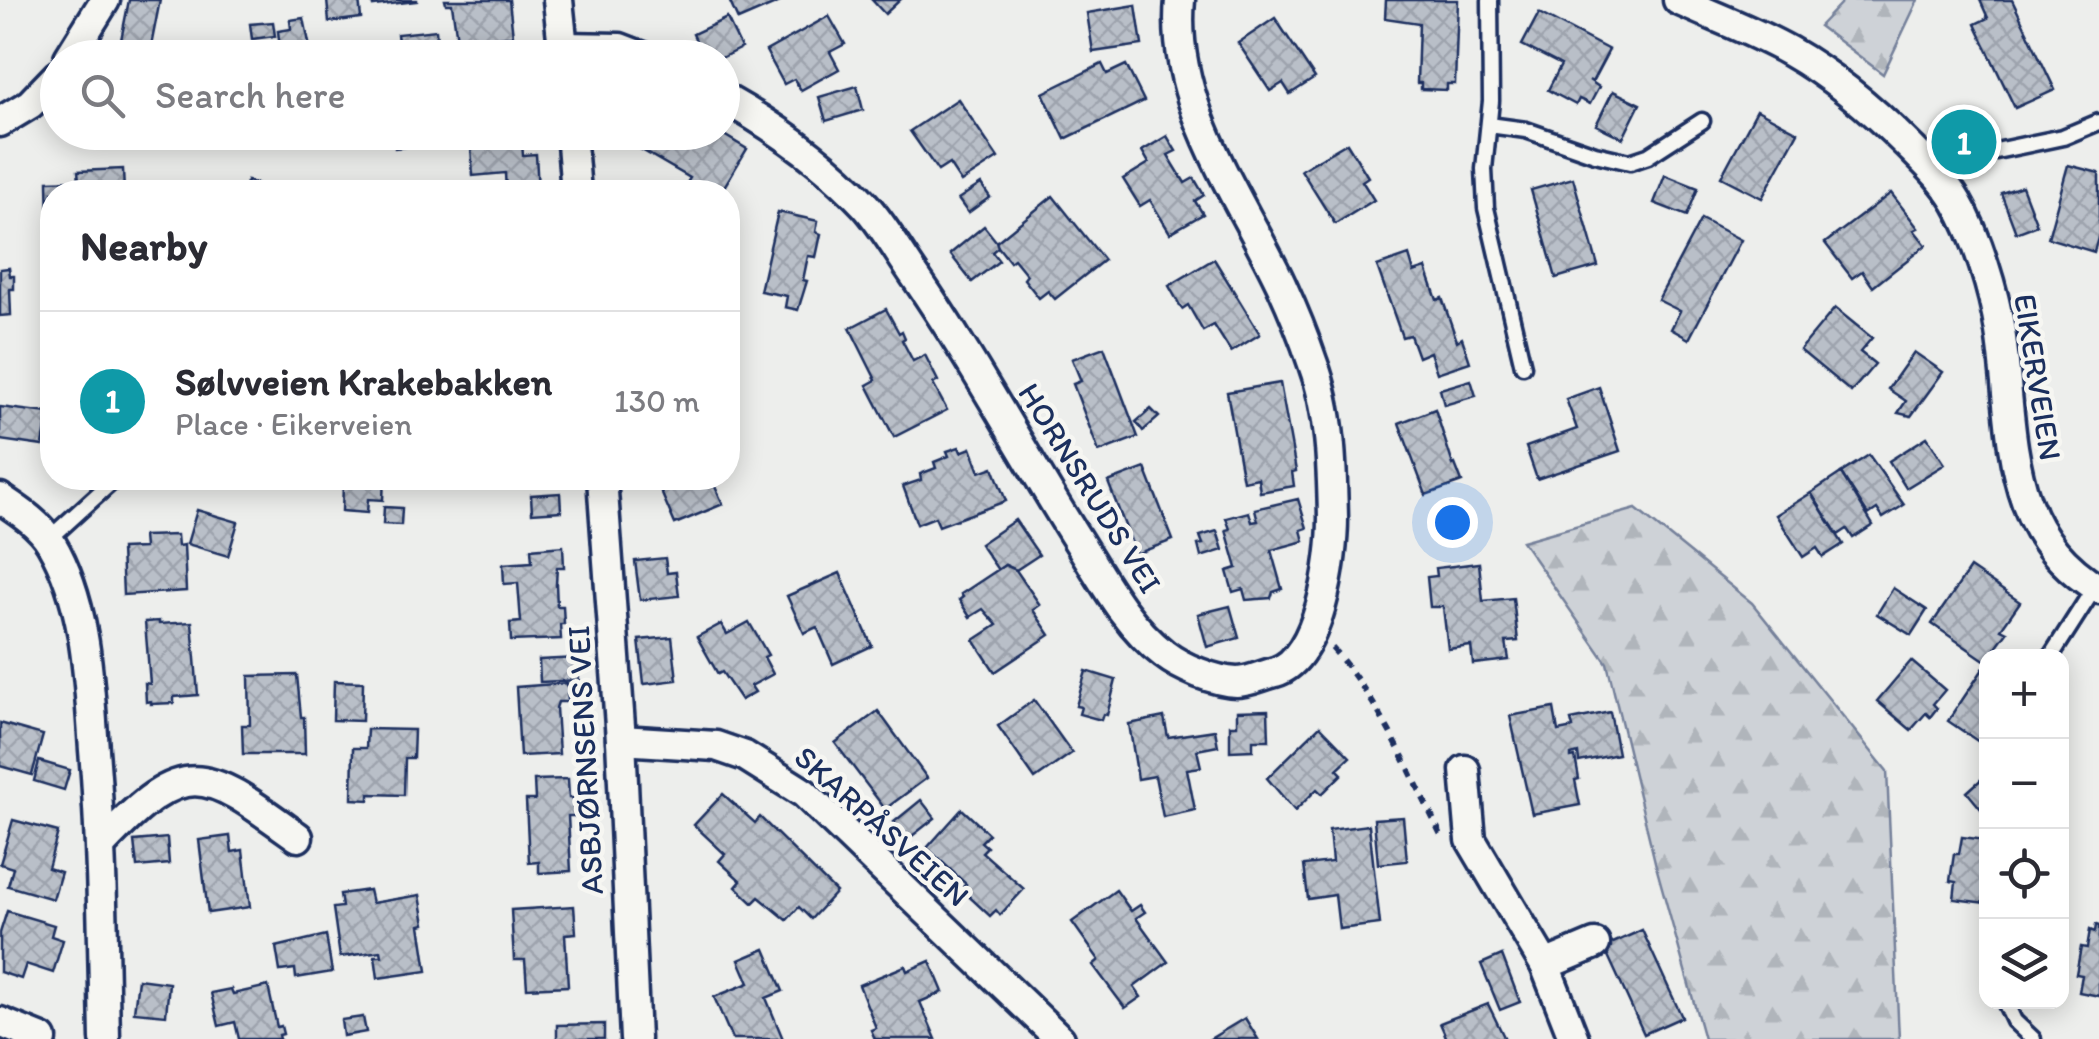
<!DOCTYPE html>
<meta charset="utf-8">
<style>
:root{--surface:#fff;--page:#f7f7f7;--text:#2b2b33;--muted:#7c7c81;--line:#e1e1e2;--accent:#d1495b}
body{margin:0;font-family:Itim,sans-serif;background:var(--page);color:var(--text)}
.controls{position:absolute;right:30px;bottom:30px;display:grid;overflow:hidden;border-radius:20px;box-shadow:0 5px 25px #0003}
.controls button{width:90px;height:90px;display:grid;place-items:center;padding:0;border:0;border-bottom:2px solid var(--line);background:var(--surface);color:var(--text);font:50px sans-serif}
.you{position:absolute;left:1452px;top:522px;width:35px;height:35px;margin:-25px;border:8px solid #fff;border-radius:50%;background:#1a73e8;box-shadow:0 0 0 15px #1a73e833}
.badge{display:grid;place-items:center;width:65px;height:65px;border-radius:50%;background:var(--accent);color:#fff;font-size:32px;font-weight:700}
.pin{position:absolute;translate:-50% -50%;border:5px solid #fff;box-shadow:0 2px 10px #0006}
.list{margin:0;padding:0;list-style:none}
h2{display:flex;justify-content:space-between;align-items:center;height:130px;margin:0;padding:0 40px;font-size:42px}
h2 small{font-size:32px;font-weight:400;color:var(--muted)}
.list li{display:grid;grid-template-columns:65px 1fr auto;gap:30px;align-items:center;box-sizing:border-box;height:180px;padding:0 40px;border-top:2px solid var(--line)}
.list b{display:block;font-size:38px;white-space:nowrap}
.list p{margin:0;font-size:32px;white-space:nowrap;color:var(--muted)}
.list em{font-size:32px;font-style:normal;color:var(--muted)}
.icon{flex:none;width:55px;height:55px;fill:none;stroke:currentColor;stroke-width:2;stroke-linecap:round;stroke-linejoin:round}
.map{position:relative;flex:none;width:2099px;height:1039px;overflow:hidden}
.search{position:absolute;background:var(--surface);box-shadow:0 5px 25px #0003;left:40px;top:40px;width:700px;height:110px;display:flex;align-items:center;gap:25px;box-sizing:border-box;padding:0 35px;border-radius:55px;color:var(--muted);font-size:38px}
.panel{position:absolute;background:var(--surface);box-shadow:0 5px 25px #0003;left:40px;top:180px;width:700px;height:310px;border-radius:40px}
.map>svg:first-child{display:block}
.forest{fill:url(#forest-firs);stroke:#74809a;stroke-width:2.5}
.building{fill:url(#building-cross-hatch);stroke:#1b2f5e;stroke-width:2.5}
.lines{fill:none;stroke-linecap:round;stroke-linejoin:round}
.lane-casing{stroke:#1b2f5e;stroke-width:21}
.street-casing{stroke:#1b2f5e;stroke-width:35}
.path{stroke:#1b2f5e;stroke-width:6;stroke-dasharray:8 8;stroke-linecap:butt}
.lane{stroke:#f6f6f2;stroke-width:14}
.street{stroke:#f6f6f2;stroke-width:28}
.labels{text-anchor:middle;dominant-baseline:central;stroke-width:9;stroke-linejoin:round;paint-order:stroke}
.street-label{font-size:32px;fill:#1b2f5e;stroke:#f6f6f2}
</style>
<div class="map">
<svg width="2099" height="1039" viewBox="0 0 2099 1039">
<defs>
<pattern id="forest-firs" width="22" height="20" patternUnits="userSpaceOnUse" patternTransform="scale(2.5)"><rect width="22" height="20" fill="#ced2d7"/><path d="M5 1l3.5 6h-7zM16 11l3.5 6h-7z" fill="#b0b5bb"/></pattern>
<pattern id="building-cross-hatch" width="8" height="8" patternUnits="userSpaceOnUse" patternTransform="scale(2.5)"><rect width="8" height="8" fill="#b9bfc8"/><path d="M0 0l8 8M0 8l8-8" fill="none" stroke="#9ea4ae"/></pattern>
</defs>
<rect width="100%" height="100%" fill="#edeeec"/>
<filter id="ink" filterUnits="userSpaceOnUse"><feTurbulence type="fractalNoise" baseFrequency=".01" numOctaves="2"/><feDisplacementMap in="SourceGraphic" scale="20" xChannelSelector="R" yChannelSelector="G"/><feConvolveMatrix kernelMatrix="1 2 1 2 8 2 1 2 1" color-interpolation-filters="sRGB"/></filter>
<g filter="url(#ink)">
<g class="forest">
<polygon points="1844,0 1918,0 1883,74 1819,26"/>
<polygon points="1636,509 1752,603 1887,771 1899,1039 1704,1039 1656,866 1607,663 1522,541"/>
</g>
<g class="building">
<polygon points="129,0 160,0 151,46 121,40"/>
<polygon points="327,0 359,0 361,18 329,22"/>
<polygon points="372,0 417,0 417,1 373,6"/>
<polygon points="445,0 509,0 513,36 457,40 452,4 446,4"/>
<polygon points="729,0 779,0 780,2 738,20"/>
<polygon points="872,0 900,0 885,14"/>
<polygon points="1386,0 1458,0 1455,84 1447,84 1447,90 1421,89 1421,83 1417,83 1419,23 1385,18"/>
<polygon points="1980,0 2012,0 2055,90 2015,108 1975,24 1988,18"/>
<polygon points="1136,5 1142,45 1093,52 1087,13"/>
<polygon points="1539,13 1609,50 1592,82 1589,80 1599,87 1590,104 1579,99 1576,105 1548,90 1561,65 1522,45"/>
<polygon points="829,16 845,44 830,52 839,69 801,90 794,79 784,84 766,51"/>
<polygon points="304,18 312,58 281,58 278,31 291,29 290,20"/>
<polygon points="727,18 741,48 721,58 704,58 693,34"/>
<polygon points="1275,18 1315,78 1290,94 1283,83 1270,91 1238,43"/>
<polygon points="273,22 275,36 252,39 250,24"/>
<polygon points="436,30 439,56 400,58 397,34"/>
<polygon points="125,41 144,45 143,52 163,58 118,58 120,50 126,52 123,50"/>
<polygon points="1102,64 1107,74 1126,65 1144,101 1065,139 1043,93"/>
<polygon points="857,86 863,110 826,121 819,97"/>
<polygon points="1613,91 1640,104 1623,138 1596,125"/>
<polygon points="958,99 998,158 961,182 949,164 938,171 910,131"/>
<polygon points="1757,110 1798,132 1762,198 1721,177"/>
<polygon points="90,132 125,132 123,145 88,138"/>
<polygon points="370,132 423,132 424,145 395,148 394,140 371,142"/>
<polygon points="470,132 521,132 523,155 536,154 538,190 506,192 505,173 473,176"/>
<polygon points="643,132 719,132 747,149 721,192 685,192 682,191 690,178 635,146"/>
<polygon points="1167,136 1176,151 1168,155 1185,183 1194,178 1204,195 1195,201 1203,214 1170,233 1150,200 1140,206 1123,179 1149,163 1142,151"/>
<polygon points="1347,143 1368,177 1362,181 1374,200 1335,224 1301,170"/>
<polygon points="2068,165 2099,173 2099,234 2094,252 2048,238"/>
<polygon points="123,169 124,192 52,192 52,225 49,225 48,181 79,180 78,171"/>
<polygon points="1665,175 1698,188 1687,216 1654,203"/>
<polygon points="1573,178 1598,266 1556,278 1531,190"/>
<polygon points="247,181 284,192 244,192"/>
<polygon points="981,184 990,197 968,213 958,199"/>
<polygon points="2022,186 2037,225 2016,233 2001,193"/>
<polygon points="1891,193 1918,228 1914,230 1926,245 1873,287 1862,271 1852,278 1825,243"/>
<polygon points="1053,196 1104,260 1055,299 1048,291 1039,298 1024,279 1027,275 1014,259 1010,262 995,243"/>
<polygon points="778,212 818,221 816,232 821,234 816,257 808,256 803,280 807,281 798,310 785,307 787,296 760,291"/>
<polygon points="1701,219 1741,240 1689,339 1671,329 1680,311 1658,300"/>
<polygon points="984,226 996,241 998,247 992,252 999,261 972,282 950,254"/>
<polygon points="1409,255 1414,272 1426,268 1437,300 1442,298 1457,341 1462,338 1470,362 1437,373 1430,352 1418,357 1410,335 1402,337 1377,266"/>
<polygon points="1214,259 1260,334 1231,352 1214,325 1203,331 1188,305 1182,309 1169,286"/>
<polygon points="9,268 10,276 14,276 14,289 10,289 11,315 0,316 0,269"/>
<polygon points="1835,308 1872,338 1860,352 1875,364 1851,392 1800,350"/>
<polygon points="886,309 899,333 902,331 905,338 902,340 913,361 925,355 938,381 933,384 947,410 894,437 867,385 876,380 850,328"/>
<polygon points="1104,347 1138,437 1099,452 1073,384 1081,381 1072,359"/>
<polygon points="1914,352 1943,372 1911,416 1898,413 1906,401 1888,389"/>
<polygon points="1471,380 1476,396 1444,405 1440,389"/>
<polygon points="1280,383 1296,471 1292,472 1294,486 1260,492 1258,478 1243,481 1227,392"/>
<polygon points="1599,387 1620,451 1537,479 1526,447 1577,429 1566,399"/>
<polygon points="0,407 48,413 43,446 0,440"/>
<polygon points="1151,409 1159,417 1143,431 1136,422"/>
<polygon points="1435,409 1453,465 1455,464 1462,482 1426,495 1399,423"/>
<polygon points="1927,437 1945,464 1906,488 1889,461"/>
<polygon points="959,447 961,452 971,448 980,472 993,467 1006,501 939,526 935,517 917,524 903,486 921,480 920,474 936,468 934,462 949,456 947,451"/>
<polygon points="1869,455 1904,505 1883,518 1877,509 1868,515 1841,473"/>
<polygon points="1145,468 1173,540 1136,554 1108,482"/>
<polygon points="1841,473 1873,525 1853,538 1847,529 1838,535 1811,493"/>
<polygon points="327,478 384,478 383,500 368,499 367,513 342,511 343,485 326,484"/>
<polygon points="655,478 711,478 723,504 675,524"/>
<polygon points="560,493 561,511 532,513 531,495"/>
<polygon points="1811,493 1843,544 1823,557 1817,548 1803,557 1776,515"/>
<polygon points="1298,499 1307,528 1301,530 1304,541 1271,550 1282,589 1273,592 1271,598 1246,600 1243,589 1233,592 1227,571 1237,568 1226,530 1230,529 1226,518 1249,512 1252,522 1258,521 1255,509"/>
<polygon points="384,507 402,508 401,525 383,524"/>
<polygon points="197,510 238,522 228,556 187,544"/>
<polygon points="1015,520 1039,555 1016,570 1005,565 998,570 980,544"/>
<polygon points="1217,531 1223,550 1201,557 1198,545 1203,544 1200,536"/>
<polygon points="177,535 178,546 184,545 186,591 123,595 121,549 144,548 143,536"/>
<polygon points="563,546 564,567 557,567 556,584 557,606 563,606 564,624 560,624 561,639 511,641 510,623 521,622 518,583 504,584 503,564 532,562 531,549"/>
<polygon points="665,558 667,573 676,572 679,596 640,600 635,561"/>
<polygon points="1479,563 1483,601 1513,598 1518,641 1506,642 1509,660 1473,664 1471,646 1448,649 1443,607 1430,607 1427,577 1437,576 1436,568"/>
<polygon points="1005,565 1016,570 1040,605 1033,610 1050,635 995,672 974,640 997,625 983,609 970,617 959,600 963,597 961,594"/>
<polygon points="1970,568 2020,602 2001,629 2007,632 1986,661 1932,624"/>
<polygon points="840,573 872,646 833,664 817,627 804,633 787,596"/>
<polygon points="1893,588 1927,610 1911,635 1877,614"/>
<polygon points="1230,606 1239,638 1207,647 1198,614"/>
<polygon points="159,621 159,624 192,622 198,695 174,697 174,703 151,704 151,701 146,702 145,683 150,684 145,622"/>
<polygon points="749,622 768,655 764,657 773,674 751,686 755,692 741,700 722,672 718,674 697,637 721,624 727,634"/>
<polygon points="672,637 677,680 644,684 639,640"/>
<polygon points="578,658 579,680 540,682 539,660"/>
<polygon points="1911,661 1945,690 1933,704 1937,708 1930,717 1926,713 1911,730 1877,701"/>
<polygon points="1983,669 1986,672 1986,731 1979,742 1948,721"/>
<polygon points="1086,671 1116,680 1107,715 1103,714 1101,720 1079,714 1081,707 1076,706"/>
<polygon points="297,675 301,717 304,717 305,754 243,754 242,725 250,725 249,676"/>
<polygon points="334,681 363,682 362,721 333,720"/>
<polygon points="567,683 568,702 558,702 556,708 559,754 520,756 516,687"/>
<polygon points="1034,700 1072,753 1035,779 998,726"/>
<polygon points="1554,708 1558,731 1573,728 1571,720 1610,712 1618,754 1579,762 1578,753 1571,755 1571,758 1575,757 1579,779 1575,780 1580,805 1532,814 1510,716"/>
<polygon points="1268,710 1269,740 1253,740 1253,750 1230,751 1230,725 1237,725 1237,711"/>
<polygon points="878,711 927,778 885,809 835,743"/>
<polygon points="1164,717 1168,737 1215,730 1218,746 1197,750 1201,767 1187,769 1195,810 1163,817 1155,776 1138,779 1129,724"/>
<polygon points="0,723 43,735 32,775 0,766"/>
<polygon points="1320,726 1350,757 1337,769 1342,774 1322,794 1317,789 1295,811 1267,778"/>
<polygon points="367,729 414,730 413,758 405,758 404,795 369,794 369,800 352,799 353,748 366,748"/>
<polygon points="39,761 70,770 64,790 34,781"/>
<polygon points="1986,775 1986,815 1967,792"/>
<polygon points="568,779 569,798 576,798 576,816 568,816 571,871 539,873 539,862 529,863 526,800 535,800 534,780"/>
<polygon points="723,794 755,823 760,817 836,892 811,919 799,907 787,920 759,897 753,903 736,887 741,881 719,861 725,854 694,825"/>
<polygon points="921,800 935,818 907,840 894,822"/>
<polygon points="962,809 989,834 981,842 987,847 982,852 1024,889 1000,915 996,910 990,916 961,889 966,884 927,848"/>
<polygon points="1403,817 1407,861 1378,864 1374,819"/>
<polygon points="13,820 58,832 48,868 61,872 53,899 8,886 13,868 0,864"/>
<polygon points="1369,825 1380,924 1339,929 1335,895 1308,899 1304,865 1332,862 1329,830"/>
<polygon points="230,836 232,852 243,850 250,907 208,913 199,840"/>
<polygon points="1962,837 1986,840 1986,903 1954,899 1956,882 1950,881 1954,854 1959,854"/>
<polygon points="167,838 169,864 137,867 134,841"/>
<polygon points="369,890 372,903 420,895 425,924 420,925 427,971 378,978 375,956 382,956 381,951 340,957 333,908 342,907 340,894"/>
<polygon points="1116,890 1131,911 1140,905 1145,912 1136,918 1168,962 1134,987 1141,997 1125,1008 1093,965 1099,960 1072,922"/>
<polygon points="574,906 576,933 565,934 568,986 527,988 525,960 514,960 511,910"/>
<polygon points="7,911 54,925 51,936 63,940 53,973 26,964 21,979 0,972 0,933"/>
<polygon points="2096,925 2099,926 2099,996 2079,992 2082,975 2076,974 2081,947 2087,948 2090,930 2095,932"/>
<polygon points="1642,930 1682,1017 1644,1034 1604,947"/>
<polygon points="326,935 332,972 296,978 295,969 280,971 276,947"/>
<polygon points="765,949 783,991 766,998 783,1039 732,1039 714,997 749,983 739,960"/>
<polygon points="1502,955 1520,1002 1500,1010 1481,964"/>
<polygon points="930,961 943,992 920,1002 936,1039 875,1039 871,1030 876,1028 859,985 905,966 907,971"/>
<polygon points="138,979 169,983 166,1015 134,1012"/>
<polygon points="268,986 277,1027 281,1026 283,1034 279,1035 280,1039 239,1039 235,1022 219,1026 211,993 231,989 233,994"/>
<polygon points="1488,1004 1505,1039 1447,1039 1440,1023"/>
<polygon points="363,1017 366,1032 343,1036 341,1020"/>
<polygon points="1245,1018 1258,1039 1210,1039"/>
<polygon points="604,1024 604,1039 557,1039 557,1025"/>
</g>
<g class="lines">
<defs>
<g id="lane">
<polyline points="1490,0 1491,101 1484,169 1486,208 1523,366"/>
<polyline points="1489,125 1526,130 1595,154 1630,162 1648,156 1702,121"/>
<polyline points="1940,177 1972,156 2063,137 2099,122"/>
<polyline points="49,539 116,478"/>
<polyline points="2051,656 2095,587"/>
<polyline points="2005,1002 2014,1021 2033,1039"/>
</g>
<g id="street">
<polyline points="558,0 564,58"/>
<path d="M 1678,0 C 1714,17 1754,31 1789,51 C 1833,76 1872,109 1908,145 C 1926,163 1944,180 1957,202 C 1977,236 1994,292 2000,331 C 2015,429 2001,531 2099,589"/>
<polyline points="563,47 620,48 646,58"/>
<polyline points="69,58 105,0"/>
<path d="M 722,97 C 774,126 825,162 865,205 C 884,226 899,253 915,276 C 973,360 1021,450 1075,536 C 1101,577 1125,624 1164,654 C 1182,668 1214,681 1237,682 C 1249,682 1263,675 1275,672 C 1320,659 1333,559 1333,518 C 1332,468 1331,412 1313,364 C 1304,337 1293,310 1281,284 C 1239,195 1170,103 1180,0"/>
<polyline points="0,122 30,104 58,75"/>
<polyline points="571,132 576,192"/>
<polyline points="602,478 621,740 635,1039"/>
<path d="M 0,498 C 18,510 40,524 51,543 C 87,604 89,681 94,750 C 102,846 103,942 105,1039"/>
<polyline points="621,740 716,746 745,756 804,793 1060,1039"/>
<polyline points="1465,770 1471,840 1545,965 1574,1039"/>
<path d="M 102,844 C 188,753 205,770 298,837"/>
<polyline points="1545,965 1595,944"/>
<polyline points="0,1022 42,1039"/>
</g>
</defs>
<use href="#lane" class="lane-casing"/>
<use href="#street" class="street-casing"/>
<path class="path" d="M 1332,648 C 1381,703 1409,770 1441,835"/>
<use href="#lane" class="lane"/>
<use href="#street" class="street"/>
</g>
</g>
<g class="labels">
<g class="street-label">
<text transform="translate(2038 377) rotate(81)">EIKERVEIEN</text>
<text transform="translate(1090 488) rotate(58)">HORNSRUDS VEI</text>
<text transform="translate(585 760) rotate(-93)">ASBJØRNSENS VEI</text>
<text transform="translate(882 826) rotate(42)">SKARPÅSVEIEN</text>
</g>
</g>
</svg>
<div class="controls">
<button>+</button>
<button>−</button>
<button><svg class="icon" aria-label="locate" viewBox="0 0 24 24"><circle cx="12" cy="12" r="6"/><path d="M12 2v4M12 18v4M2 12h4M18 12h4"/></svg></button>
<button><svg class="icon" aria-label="layers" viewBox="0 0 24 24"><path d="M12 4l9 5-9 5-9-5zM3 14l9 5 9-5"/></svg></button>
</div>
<div class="you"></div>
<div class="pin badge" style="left:1964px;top:142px;background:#0f9aa8">1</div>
<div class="search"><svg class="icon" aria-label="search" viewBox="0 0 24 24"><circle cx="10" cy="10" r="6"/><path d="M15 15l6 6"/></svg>Search here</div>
<section class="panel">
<h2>Nearby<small></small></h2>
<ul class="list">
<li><span class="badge" style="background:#0f9aa8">1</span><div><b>Sølvveien Krakebakken</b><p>Place · Eikerveien</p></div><em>130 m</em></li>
</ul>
</section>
</div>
